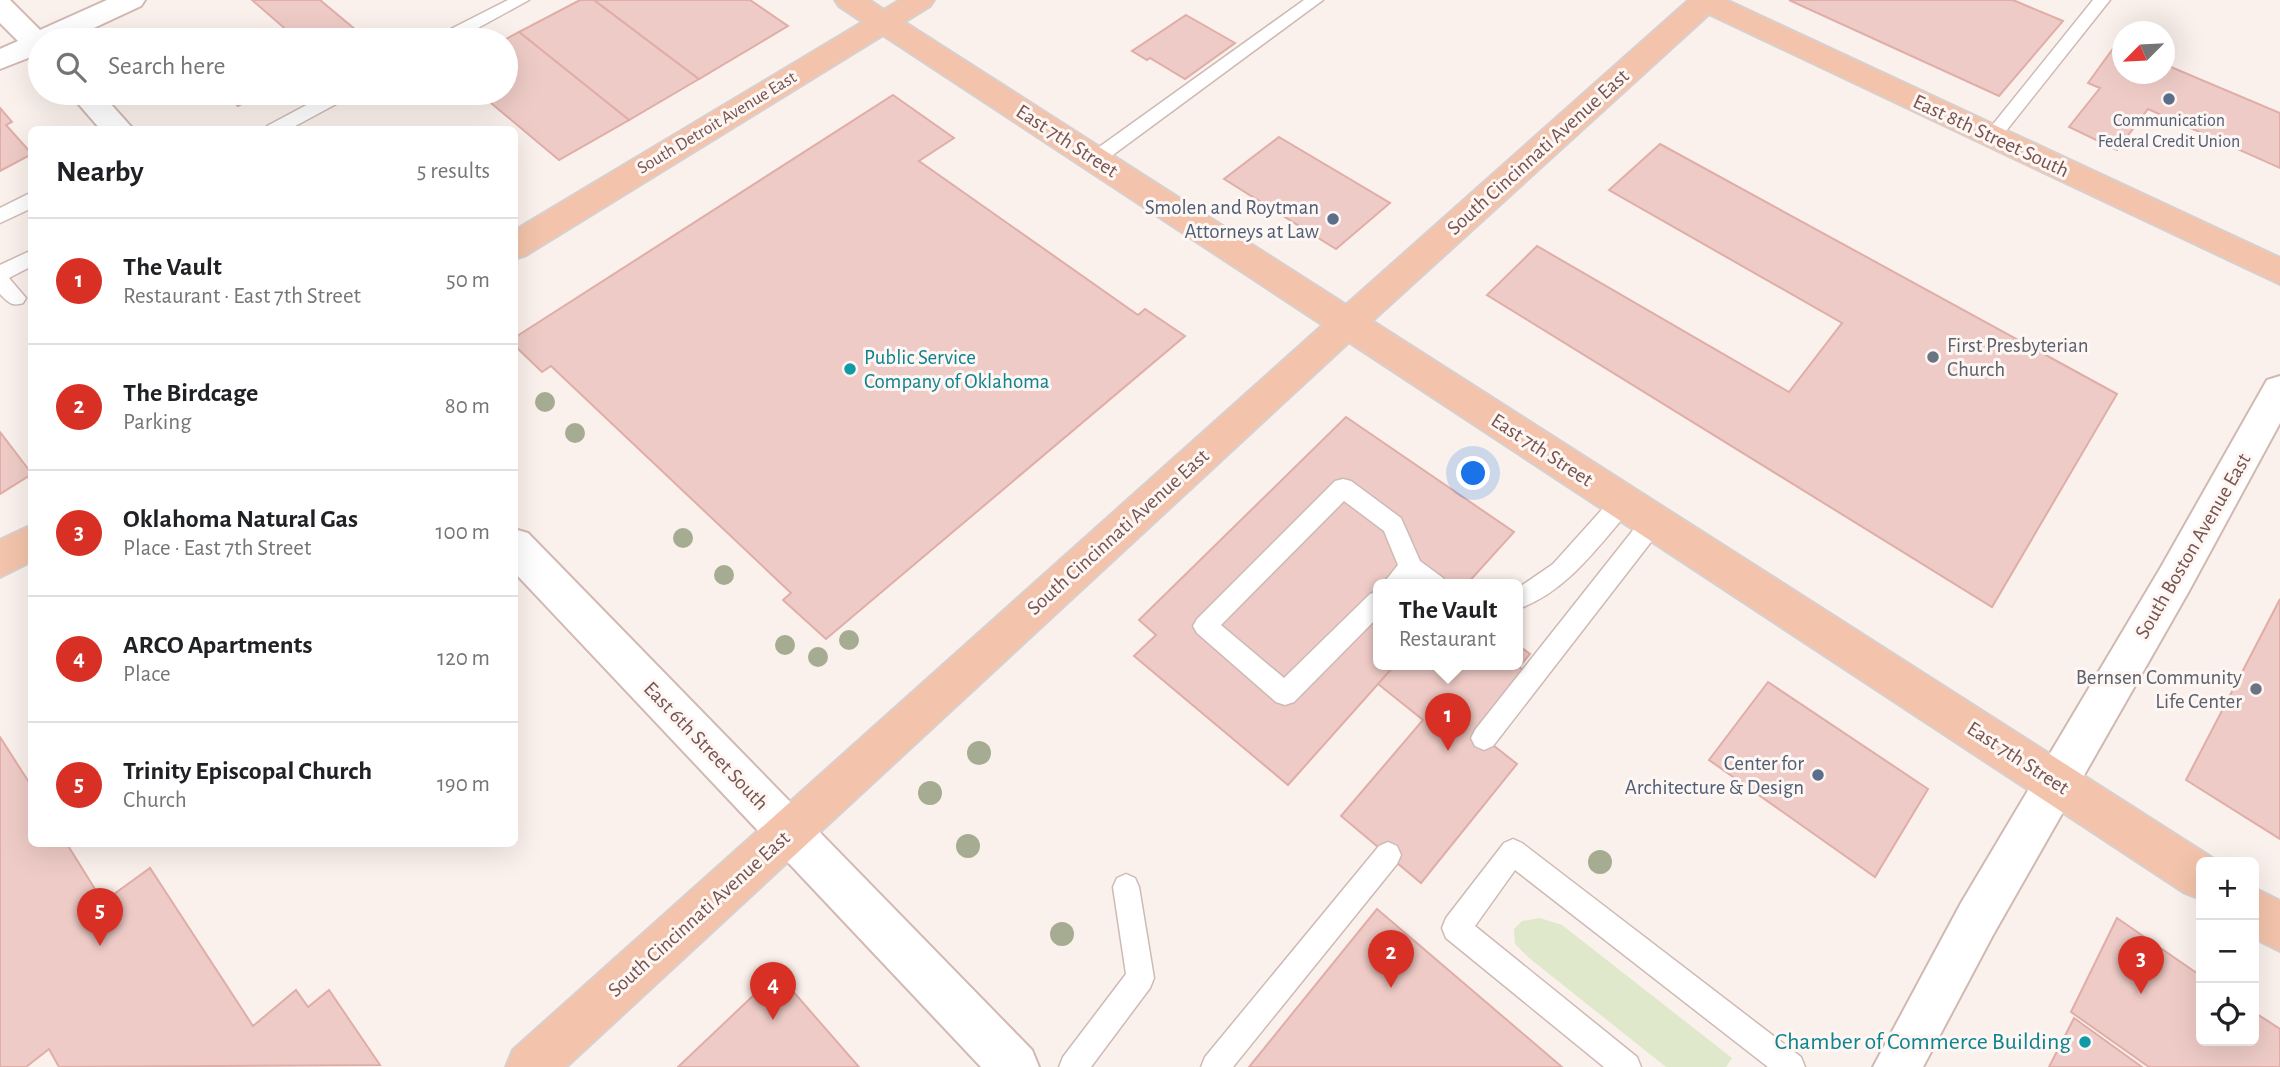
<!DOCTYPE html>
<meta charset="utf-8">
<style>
:root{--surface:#fff;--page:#f2f2f2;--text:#202124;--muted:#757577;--line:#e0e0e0;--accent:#d93025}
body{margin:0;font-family:"Alegreya Sans",sans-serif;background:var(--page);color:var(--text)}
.controls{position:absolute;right:21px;bottom:21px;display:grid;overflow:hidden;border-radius:10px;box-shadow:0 7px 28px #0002}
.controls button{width:63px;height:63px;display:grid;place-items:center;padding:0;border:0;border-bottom:2px solid var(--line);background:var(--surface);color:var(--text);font:35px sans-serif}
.compass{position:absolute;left:2112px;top:21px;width:63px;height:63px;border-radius:50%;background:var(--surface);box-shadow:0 7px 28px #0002;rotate:246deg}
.you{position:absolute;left:1474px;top:474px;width:24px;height:24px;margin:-18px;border:5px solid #fff;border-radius:50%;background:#1a73e8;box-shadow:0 0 0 10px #1a73e833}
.badge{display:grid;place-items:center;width:46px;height:46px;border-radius:50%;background:var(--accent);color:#fff;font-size:23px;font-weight:700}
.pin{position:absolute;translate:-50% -58px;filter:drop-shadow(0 2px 4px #0008)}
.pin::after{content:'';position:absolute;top:37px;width:24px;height:21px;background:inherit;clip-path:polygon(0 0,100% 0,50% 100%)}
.popup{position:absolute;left:1373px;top:579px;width:150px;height:91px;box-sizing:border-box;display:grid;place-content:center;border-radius:10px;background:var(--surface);filter:drop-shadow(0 2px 5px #0005);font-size:23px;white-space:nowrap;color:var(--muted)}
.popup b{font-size:26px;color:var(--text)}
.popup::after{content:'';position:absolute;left:50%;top:100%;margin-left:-14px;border:14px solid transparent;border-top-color:var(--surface)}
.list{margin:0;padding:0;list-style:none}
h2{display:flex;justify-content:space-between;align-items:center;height:91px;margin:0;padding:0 28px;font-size:30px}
h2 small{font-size:23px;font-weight:400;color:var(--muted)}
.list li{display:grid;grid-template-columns:46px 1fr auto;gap:21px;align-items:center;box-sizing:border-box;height:126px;padding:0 28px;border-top:2px solid var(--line)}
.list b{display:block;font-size:26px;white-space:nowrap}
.list p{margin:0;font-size:23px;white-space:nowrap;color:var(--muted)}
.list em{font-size:23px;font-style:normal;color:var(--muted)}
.icon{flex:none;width:38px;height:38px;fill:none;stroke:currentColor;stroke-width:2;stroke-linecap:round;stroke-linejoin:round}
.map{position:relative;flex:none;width:2280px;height:1067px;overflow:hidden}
.search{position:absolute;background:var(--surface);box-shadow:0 7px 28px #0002;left:28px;top:28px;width:490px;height:77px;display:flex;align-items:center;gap:18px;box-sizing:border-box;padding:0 24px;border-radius:38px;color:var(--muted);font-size:26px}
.panel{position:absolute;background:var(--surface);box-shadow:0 7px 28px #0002;left:28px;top:126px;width:490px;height:721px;border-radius:10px}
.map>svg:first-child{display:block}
.green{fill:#dfe8cb}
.building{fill:#eecbc6;stroke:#e0ada8;stroke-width:2}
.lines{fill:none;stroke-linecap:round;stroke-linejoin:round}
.lane-casing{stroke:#cfb9b4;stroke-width:3}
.secondary-casing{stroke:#d2b8b2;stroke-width:4}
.primary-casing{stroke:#d8cfce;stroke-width:4}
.lane{fill:#fff;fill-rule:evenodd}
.secondary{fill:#fff;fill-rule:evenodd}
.primary{fill:#f3c4ab;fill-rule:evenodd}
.tree{fill:#a6ac91}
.service-dot{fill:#5c6f8a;stroke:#fef6f3;stroke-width:2.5}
.worship-dot{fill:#6b7280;stroke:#fef6f3;stroke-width:2.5}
.culture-dot{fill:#0f9aa8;stroke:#fef6f3;stroke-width:2.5}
.labels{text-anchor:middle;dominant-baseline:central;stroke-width:6;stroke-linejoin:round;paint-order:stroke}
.far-service-label{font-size:18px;fill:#4e5e75;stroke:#fef6f3}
.far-street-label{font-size:18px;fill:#755350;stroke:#fef6f3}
.street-label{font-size:21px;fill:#755350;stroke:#fef6f3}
.service-label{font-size:21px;fill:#4e5e75;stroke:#fef6f3;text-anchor:end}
.worship-label{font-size:21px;fill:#5b616d;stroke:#fef6f3;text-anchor:start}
.culture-label{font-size:21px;fill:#0d838f;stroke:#fef6f3;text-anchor:start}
.near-culture-label{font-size:24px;fill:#0d838f;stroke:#fef6f3;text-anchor:end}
</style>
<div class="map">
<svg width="2280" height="1067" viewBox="0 0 2280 1067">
<rect width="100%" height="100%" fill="#fbf1ec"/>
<polygon class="green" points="1540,918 1562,925 1732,1058 1726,1067 1666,1067 1529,958 1515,944 1514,929 1522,921"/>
<g class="building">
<polygon points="252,0 320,0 368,40 298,40"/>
<polygon points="580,0 594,0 699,79 629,120 519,32"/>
<polygon points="594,0 750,0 788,26 699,79"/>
<polygon points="1789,0 2013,0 2063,21 1999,96"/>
<polygon points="1186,15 1235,43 1185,79 1150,58 1147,60 1132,51"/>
<polygon points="519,32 629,120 559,160 479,93 506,93 504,40"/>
<polygon points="2117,43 2122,46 2122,74 2164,74 2164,64 2280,113 2280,168 2148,109 2117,150 2069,127 2100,88 2088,83"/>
<polygon points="223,93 263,93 238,106"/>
<polygon points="893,95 954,138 919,161 1138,315 1145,309 1185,336 826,639 783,600 791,593 551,366 542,372 514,345 514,338"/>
<polygon points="0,108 12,122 6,125 32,154 0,171"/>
<polygon points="1279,137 1390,203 1336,249 1224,179"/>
<polygon points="1660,144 2117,394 1992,607 1487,295 1537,246 1789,392 1842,323 1609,190"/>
<polygon points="1346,417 1514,532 1466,585 1378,585 1378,665 1395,665 1288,785 1134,656 1156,635 1139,620"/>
<polygon points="0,432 32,474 0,494"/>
<polygon points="2280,599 2280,839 2186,780"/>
<polygon points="1518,645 1530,654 1519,667 1528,673 1484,738 1517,764 1421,883 1341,816 1423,720 1378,684 1395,665 1518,665"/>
<polygon points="1768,682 1928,789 1875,877 1709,760"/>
<polygon points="0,737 32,787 32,844 67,844 103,902 150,868 253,1026 296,990 308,1007 329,990 380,1065 59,1067 49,1049 26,1067 0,1067"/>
<polygon points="1377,909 1562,1067 1249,1067"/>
<polygon points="2117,918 2201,976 2201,1041 2254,1041 2254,1012 2280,1029 2280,1067 2149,1067 2071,1012"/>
<polygon points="777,973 859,1067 678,1067"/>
<polygon points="2074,1018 2142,1067 2049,1067"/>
</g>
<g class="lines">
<defs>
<g id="lane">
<polygon points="508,0 529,0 456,40 434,40 437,36"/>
<polygon points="1304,0 1323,0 1102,163 1088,163 1086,159 1088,155"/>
<polygon points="2093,0 2110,0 1998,141 1986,141 1983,137 1986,133"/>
<polygon points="329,93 352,93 349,97 288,130 264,130 267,126"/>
<polygon points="32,192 32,208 0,223 0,208"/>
<path d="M 32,250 L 32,266 L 9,278 L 26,298 L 23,303 C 12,307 8,302 0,294 L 0,265 Z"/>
<polygon points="1343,479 1351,481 1401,518 1420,561 1443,578 1447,585 1416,585 1412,582 1410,585 1382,585 1398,565 1384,531 1344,501 1221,625 1284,678 1370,594 1378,591 1378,617 1294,702 1285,705 1276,702 1197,633 1193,626 1197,619 1335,481"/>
<path d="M 1623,493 L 1631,495 L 1634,502 L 1631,509 C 1597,547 1568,591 1518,609 L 1518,588 L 1553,564 L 1615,495 Z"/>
<polygon points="1653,512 1661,515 1664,522 1661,529 1493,746 1484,750 1475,746 1471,738 1475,730 1645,515"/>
<polygon points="1513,839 1522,843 1801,1057 1805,1067 1768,1067 1515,870 1475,926 1637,1057 1641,1067 1604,1067 1446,938 1442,928 1446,918 1504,843"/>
<polygon points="1388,842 1397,846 1401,855 1397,864 1233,1067 1201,1067 1205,1057 1379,846"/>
<polygon points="1126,874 1135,878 1139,887 1154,978 1150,988 1091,1067 1059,1067 1063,1057 1126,974 1113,887 1117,878"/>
</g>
<g id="secondary">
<polygon points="0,0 10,0 40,30 107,0 145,0 141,6 68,40 40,40 40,56 36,55 0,69 0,49 18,41 0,23"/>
<polygon points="69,93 101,93 134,130 101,130"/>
<polygon points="2280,376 2280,423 2189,591 1993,935 1923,1067 1873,1067 1961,903 2161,567 2267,380"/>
<polygon points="514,529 528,533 1032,1050 1039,1067 981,1067 514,572"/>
</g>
<g id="primary">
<polygon points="835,0 869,0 884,10 900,0 934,0 930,6 904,22 1346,305 1689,0 1726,0 2280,258 2280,284 1709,14 1372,321 2217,861 2201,862 2201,899 2185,893 1349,342 566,1067 506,1067 513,1050 1323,325 883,35 526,255 514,259 514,231 863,22 839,6"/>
<polygon points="32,525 32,561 0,577 0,540"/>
<polygon points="2254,888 2280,901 2280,951 2254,938"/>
</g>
</defs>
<use href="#lane" class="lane-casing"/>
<use href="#secondary" class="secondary-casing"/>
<use href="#primary" class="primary-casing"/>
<use href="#lane" class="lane"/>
<use href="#secondary" class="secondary"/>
<use href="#primary" class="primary"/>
</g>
<g class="tree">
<circle cx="545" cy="402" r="10"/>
<circle cx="575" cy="433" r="10"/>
<circle cx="683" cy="538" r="10"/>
<circle cx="724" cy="575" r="10"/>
<circle cx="849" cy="640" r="10"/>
<circle cx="785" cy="645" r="10"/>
<circle cx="818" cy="657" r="10"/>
<circle cx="979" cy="753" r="12"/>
<circle cx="930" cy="793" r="12"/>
<circle cx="968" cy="846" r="12"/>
<circle cx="1600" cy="862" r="12"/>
<circle cx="1062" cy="934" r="12"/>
</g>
<g class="service-dot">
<circle cx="2169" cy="99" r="7"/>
<circle cx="1333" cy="219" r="7"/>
<circle cx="1818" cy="775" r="7"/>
</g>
<g class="worship-dot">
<circle cx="1933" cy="357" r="7"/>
<circle cx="2256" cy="689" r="7"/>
</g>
<g class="culture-dot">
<circle cx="850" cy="369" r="7"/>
<circle cx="2085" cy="1042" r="7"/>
</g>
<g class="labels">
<g class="far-service-label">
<text x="2169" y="121">Communication<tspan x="2169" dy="21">Federal Credit Union</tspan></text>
</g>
<g class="far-street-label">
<text transform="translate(717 123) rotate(-31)">South Detroit Avenue East</text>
</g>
<g class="street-label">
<text transform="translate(1991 136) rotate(25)">East 8th Street South</text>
<text transform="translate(1067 141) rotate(33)">East 7th Street</text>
<text transform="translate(1538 152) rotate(-42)">South Cincinnati Avenue East</text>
<text transform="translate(1542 450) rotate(33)">East 7th Street</text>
<text transform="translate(1118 532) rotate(-42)">South Cincinnati Avenue East</text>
<text transform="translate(2193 546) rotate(-60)">South Boston Avenue East</text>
<text transform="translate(706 746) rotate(46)">East 6th Street South</text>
<text transform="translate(2018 758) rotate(33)">East 7th Street</text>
<text transform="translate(699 914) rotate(-42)">South Cincinnati Avenue East</text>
</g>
<g class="service-label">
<text x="1319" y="207">Smolen and Roytman<tspan x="1319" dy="24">Attorneys at Law</tspan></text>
<text x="1804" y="763">Center for<tspan x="1804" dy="24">Architecture &amp; Design</tspan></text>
</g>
<g class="worship-label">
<text x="1947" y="345">First Presbyterian<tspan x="1947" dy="24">Church</tspan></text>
<text x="2242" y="677" text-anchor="end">Bernsen Community<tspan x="2242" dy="24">Life Center</tspan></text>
</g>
<g class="culture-label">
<text x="864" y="357">Public Service<tspan x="864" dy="24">Company of Oklahoma</tspan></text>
</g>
<g class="near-culture-label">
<text x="2071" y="1042">Chamber of Commerce Building</text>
</g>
</g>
</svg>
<div class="controls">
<button>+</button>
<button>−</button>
<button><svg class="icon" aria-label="locate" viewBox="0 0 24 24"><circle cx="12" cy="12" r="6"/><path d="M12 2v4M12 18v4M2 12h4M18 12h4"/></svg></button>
</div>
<svg class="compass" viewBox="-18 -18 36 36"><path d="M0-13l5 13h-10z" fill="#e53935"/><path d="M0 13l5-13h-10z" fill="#757577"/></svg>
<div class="you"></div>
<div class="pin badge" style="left:1448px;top:751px">1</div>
<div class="popup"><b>The Vault</b>Restaurant</div>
<div class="pin badge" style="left:1391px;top:988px">2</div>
<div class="pin badge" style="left:2141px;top:994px">3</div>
<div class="pin badge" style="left:773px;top:1020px">4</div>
<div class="pin badge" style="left:100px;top:946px">5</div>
<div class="search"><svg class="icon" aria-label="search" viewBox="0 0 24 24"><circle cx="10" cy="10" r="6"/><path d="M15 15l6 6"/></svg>Search here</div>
<section class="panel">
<h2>Nearby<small>5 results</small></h2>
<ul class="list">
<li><span class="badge">1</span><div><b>The Vault</b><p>Restaurant · East 7th Street</p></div><em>50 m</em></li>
<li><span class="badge">2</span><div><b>The Birdcage</b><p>Parking</p></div><em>80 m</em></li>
<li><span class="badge">3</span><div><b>Oklahoma Natural Gas</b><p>Place · East 7th Street</p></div><em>100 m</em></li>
<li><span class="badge">4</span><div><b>ARCO Apartments</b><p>Place</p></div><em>120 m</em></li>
<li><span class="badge">5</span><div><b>Trinity Episcopal Church</b><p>Church</p></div><em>190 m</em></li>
</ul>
</section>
</div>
